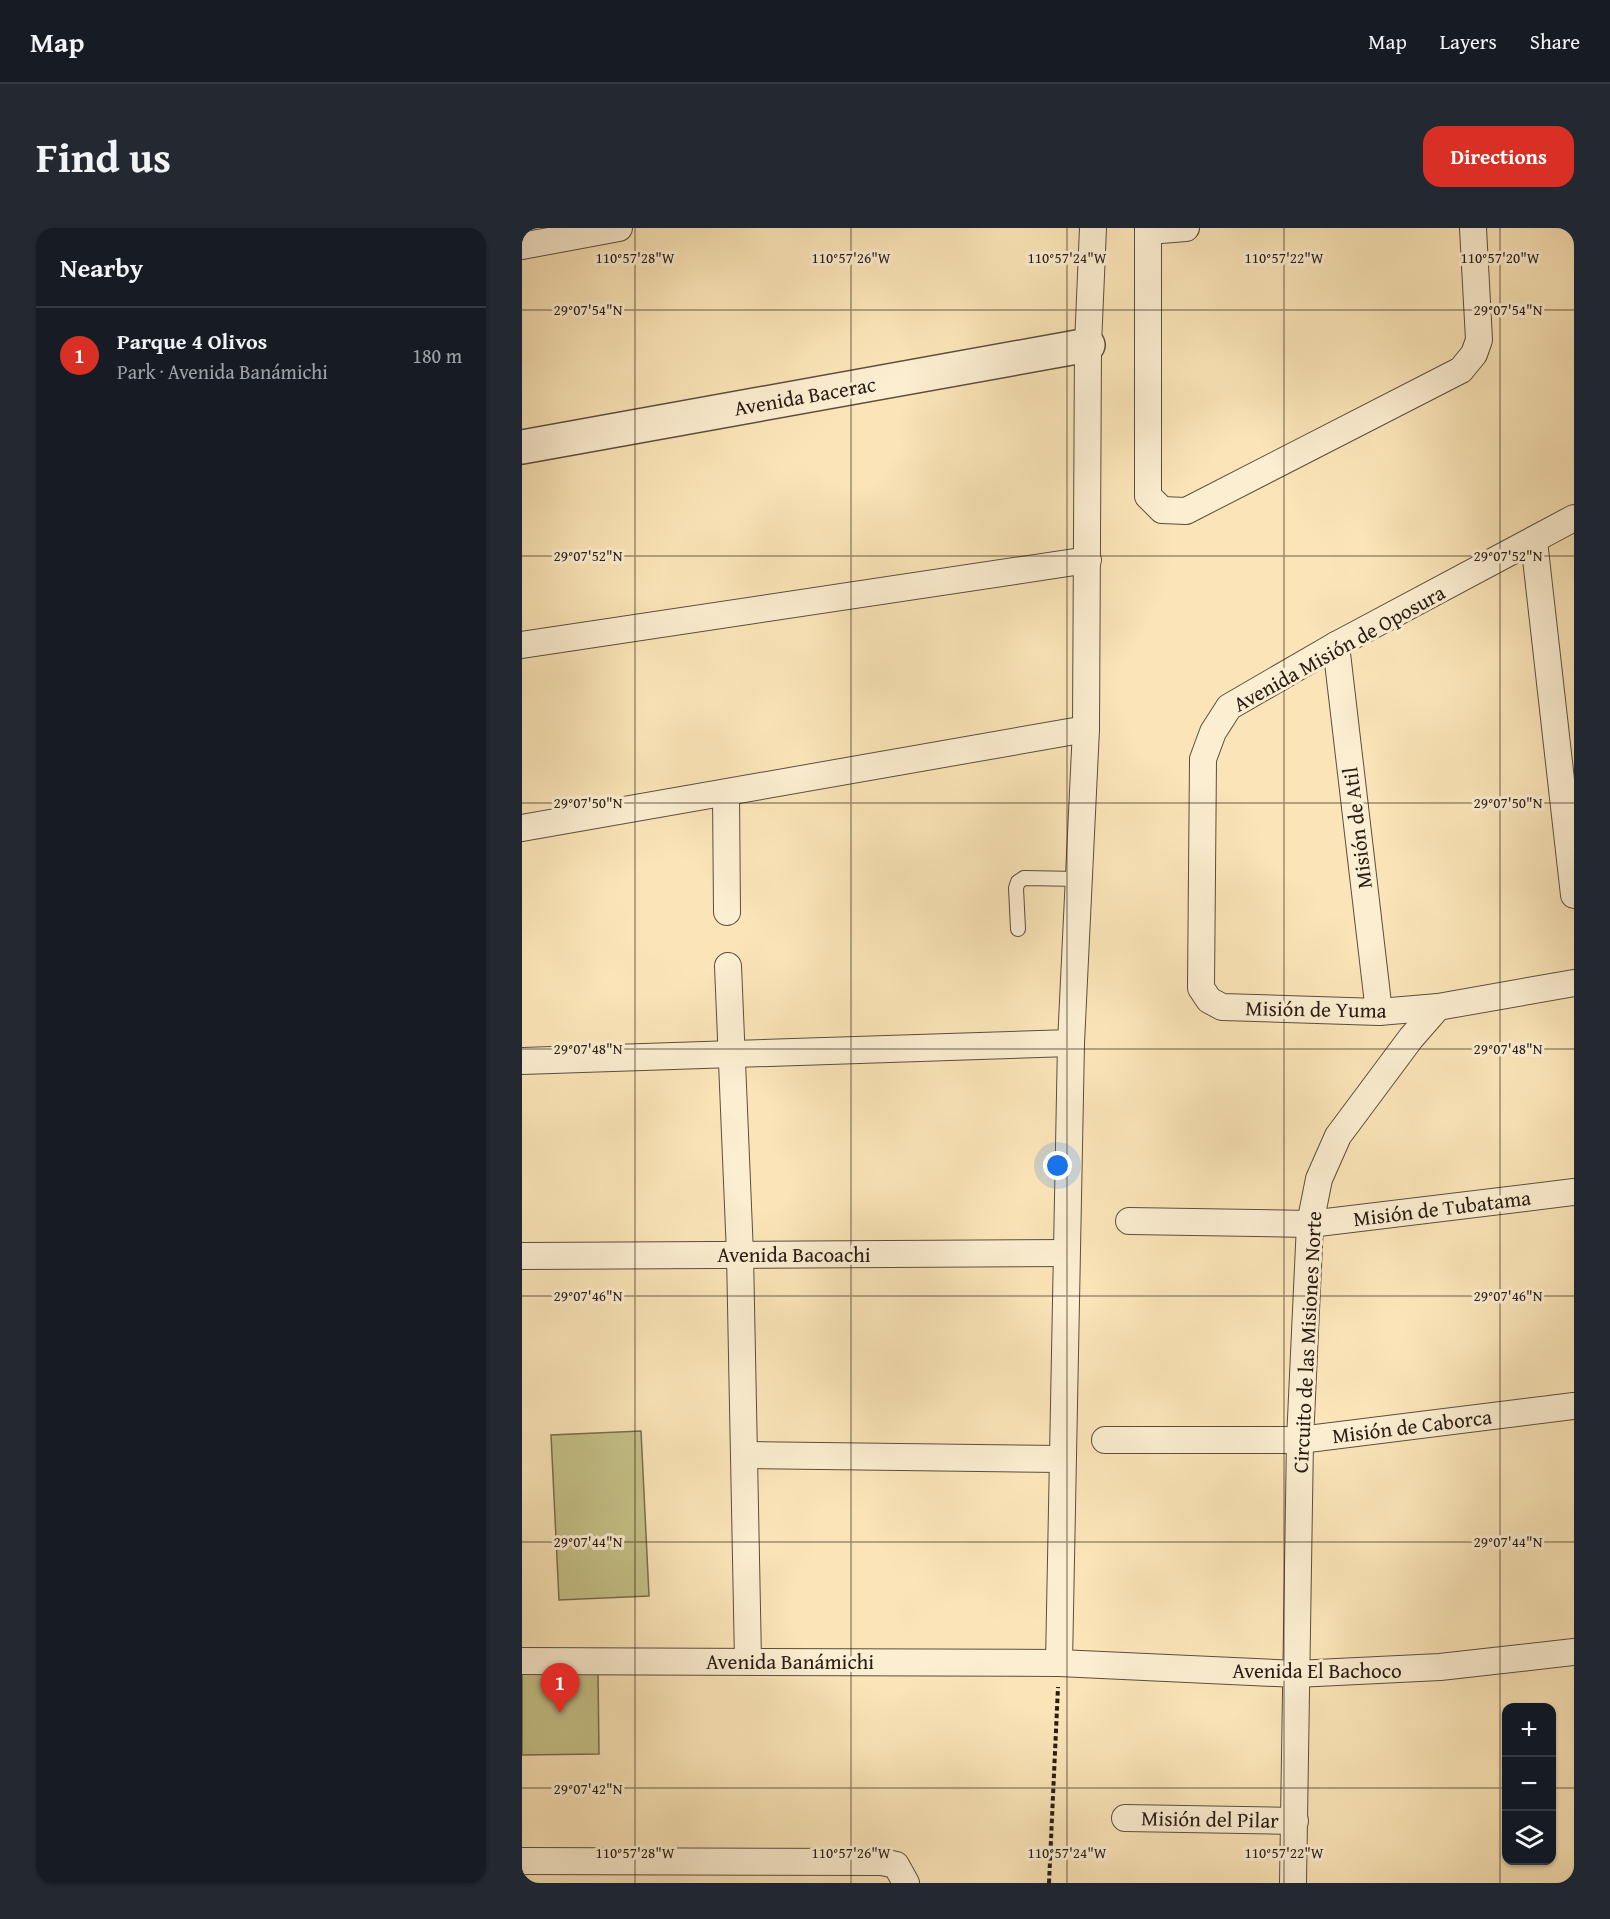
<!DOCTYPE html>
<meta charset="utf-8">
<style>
:root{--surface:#171b24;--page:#242831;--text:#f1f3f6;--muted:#9ea1a6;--line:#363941;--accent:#d93025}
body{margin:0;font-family:"Gentium Book Plus",serif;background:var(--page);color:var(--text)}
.controls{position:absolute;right:18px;bottom:18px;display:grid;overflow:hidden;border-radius:12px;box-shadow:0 2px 4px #0004}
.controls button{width:54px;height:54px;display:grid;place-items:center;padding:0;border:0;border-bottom:2px solid var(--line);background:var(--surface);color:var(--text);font:30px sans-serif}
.you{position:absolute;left:536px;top:938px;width:21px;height:21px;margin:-15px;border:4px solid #fff;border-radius:50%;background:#1a73e8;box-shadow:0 0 0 9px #1a73e833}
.badge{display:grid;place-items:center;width:39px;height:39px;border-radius:50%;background:var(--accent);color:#fff;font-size:20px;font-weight:700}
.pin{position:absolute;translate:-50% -50px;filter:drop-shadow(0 2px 3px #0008)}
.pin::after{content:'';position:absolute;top:32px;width:21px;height:18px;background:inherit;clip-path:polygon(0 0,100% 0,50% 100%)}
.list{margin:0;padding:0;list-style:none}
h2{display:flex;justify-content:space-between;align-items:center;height:78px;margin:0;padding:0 24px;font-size:26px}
h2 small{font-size:20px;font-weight:400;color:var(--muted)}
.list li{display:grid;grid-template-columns:39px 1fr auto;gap:18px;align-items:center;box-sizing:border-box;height:96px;padding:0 24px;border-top:2px solid var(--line)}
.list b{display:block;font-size:22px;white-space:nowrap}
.list p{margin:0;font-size:20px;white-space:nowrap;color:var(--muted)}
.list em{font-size:20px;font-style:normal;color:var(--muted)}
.icon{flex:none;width:33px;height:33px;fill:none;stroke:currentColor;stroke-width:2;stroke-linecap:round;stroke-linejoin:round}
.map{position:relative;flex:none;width:1052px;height:1655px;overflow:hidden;border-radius:18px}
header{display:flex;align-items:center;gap:36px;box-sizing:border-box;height:84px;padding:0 30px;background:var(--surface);border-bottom:2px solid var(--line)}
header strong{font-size:28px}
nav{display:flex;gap:33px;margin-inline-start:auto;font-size:21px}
.intro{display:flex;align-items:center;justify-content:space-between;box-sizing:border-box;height:144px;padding:0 36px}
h1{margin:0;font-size:42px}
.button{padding:15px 27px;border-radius:18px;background:var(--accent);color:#fff;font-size:21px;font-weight:700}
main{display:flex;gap:36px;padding:0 36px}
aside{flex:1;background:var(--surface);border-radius:18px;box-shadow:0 2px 4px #0004}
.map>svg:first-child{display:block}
.green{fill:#c6c289;stroke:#766f4f;stroke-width:1.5}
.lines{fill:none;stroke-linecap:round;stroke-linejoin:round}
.service-casing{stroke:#5b4e3e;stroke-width:16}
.minor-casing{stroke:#5b4e3e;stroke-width:28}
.tertiary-casing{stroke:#5b4e3e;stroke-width:36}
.path{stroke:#261c15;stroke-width:4;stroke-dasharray:4.5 3;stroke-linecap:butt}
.service{stroke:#fceed1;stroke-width:14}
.minor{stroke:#fceed1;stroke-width:26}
.tertiary{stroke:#fceed1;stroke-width:33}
.ticks{fill:none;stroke:#261c15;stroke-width:1.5;stroke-opacity:0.45}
.labels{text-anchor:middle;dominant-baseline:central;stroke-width:6;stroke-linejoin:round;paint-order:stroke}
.street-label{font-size:21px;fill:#261c15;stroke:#fceed1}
.ticks-label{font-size:15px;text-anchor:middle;fill:#261c15;stroke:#fceed1;stroke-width:6;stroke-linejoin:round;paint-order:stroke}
</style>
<header>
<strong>Map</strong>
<nav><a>Map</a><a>Layers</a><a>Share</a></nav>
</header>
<div class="intro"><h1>Find us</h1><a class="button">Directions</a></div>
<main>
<aside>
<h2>Nearby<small></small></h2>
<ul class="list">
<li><span class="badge">1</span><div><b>Parque 4 Olivos</b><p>Park · Avenida Banámichi</p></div><em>180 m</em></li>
</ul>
</aside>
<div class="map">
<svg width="1052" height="1655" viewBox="0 0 1052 1655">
<rect width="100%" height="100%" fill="#fbe5b8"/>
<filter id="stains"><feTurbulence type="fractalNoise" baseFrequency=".00333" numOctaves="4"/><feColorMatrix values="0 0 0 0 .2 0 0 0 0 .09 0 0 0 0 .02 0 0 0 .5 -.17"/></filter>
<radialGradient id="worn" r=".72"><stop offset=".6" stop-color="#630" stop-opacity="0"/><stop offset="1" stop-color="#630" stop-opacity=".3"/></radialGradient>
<g class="green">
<polygon points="119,1203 127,1368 37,1372 29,1207"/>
<polygon points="76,1443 77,1526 0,1527 0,1444"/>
</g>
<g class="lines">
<defs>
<polyline id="service" points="496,701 494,660 496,654 502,650 557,651"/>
<g id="minor">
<polyline points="626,0 626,268 640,282 664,283 939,142 952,126 957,112 951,0"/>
<polyline points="626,3 664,0"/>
<polyline points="0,18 97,0"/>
<polyline points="1012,313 1052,667"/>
<polyline points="0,417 566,332"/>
<polyline points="814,417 857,784"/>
<polyline points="204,566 205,684"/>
<polyline points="0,600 564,501"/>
<polyline points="206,738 218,1026 226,1432"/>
<polyline points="916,779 857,784 700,779 687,772 679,760 681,531 691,504 707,479 814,417 1052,290"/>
<polyline points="0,833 549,815"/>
<polyline points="607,993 788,996 1052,964"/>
<polyline points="0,1028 544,1025"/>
<polyline points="583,1212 778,1212 1052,1178"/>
<polyline points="223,1227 539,1231"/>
<polyline points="0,1433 537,1435 774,1446 918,1439 1052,1424"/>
<polyline points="537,1435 549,815 564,501 566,117 571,0"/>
<polyline points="603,1590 773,1593"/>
<polyline points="0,1633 360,1634 374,1637 384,1655"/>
<polyline points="771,1655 778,1212 788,996 797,951 816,908 889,810 916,779 1052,755"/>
</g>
<polyline id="tertiary" points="0,219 566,117"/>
</defs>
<use href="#service" class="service-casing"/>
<use href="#minor" class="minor-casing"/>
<use href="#tertiary" class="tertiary-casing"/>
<polyline class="path" points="527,1655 536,1459"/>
<use href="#service" class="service"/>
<use href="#minor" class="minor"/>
<use href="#tertiary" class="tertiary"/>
</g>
<path class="ticks" d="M 113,0 L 113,1655M 329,0 L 329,1655M 545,0 L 545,1655M 762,0 L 762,1655M 978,0 L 978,1655M 0,82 L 1052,82M 0,328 L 1052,328M 0,575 L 1052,575M 0,821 L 1052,821M 0,1068 L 1052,1068M 0,1314 L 1052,1314M 0,1560 L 984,1560M 1030,1560 L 1052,1560"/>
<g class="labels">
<g class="street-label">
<text transform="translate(283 168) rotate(-10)">Avenida Bacerac</text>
<text transform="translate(817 420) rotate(-29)">Avenida Misión de Oposura</text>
<text transform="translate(835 600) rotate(-97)">Misión de Atil</text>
<text transform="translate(794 781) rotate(1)">Misión de Yuma</text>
<text transform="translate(920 980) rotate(-7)">Misión de Tubatama</text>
<text x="272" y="1026">Avenida Bacoachi</text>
<text transform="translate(785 1114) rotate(-87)">Circuito de las Misiones Norte</text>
<text transform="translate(890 1198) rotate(-7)">Misión de Caborca</text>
<text x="268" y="1433">Avenida Banámichi</text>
<text x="795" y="1442">Avenida El Bachoco</text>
<text transform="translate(688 1591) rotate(1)">Misión del Pilar</text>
</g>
</g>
<g class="ticks-label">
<text x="113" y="35">110°57'28"W</text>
<text x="329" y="35">110°57'26"W</text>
<text x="545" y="35">110°57'24"W</text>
<text x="762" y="35">110°57'22"W</text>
<text x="978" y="35">110°57'20"W</text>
<text x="66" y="87">29°07'54"N</text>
<text x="986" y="87">29°07'54"N</text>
<text x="66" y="333">29°07'52"N</text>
<text x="986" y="333">29°07'52"N</text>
<text x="66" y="580">29°07'50"N</text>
<text x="986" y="580">29°07'50"N</text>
<text x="66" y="826">29°07'48"N</text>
<text x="986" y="826">29°07'48"N</text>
<text x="66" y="1073">29°07'46"N</text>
<text x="986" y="1073">29°07'46"N</text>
<text x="66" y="1319">29°07'44"N</text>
<text x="986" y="1319">29°07'44"N</text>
<text x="66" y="1566">29°07'42"N</text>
<text x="113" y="1630">110°57'28"W</text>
<text x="329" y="1630">110°57'26"W</text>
<text x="545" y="1630">110°57'24"W</text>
<text x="762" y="1630">110°57'22"W</text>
</g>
<rect width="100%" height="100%" filter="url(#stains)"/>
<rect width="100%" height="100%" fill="url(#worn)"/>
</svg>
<div class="controls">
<button>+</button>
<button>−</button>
<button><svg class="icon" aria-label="layers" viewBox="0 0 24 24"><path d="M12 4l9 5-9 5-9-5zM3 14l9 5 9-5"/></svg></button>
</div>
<div class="you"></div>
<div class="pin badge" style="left:38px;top:1485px">1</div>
</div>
</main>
